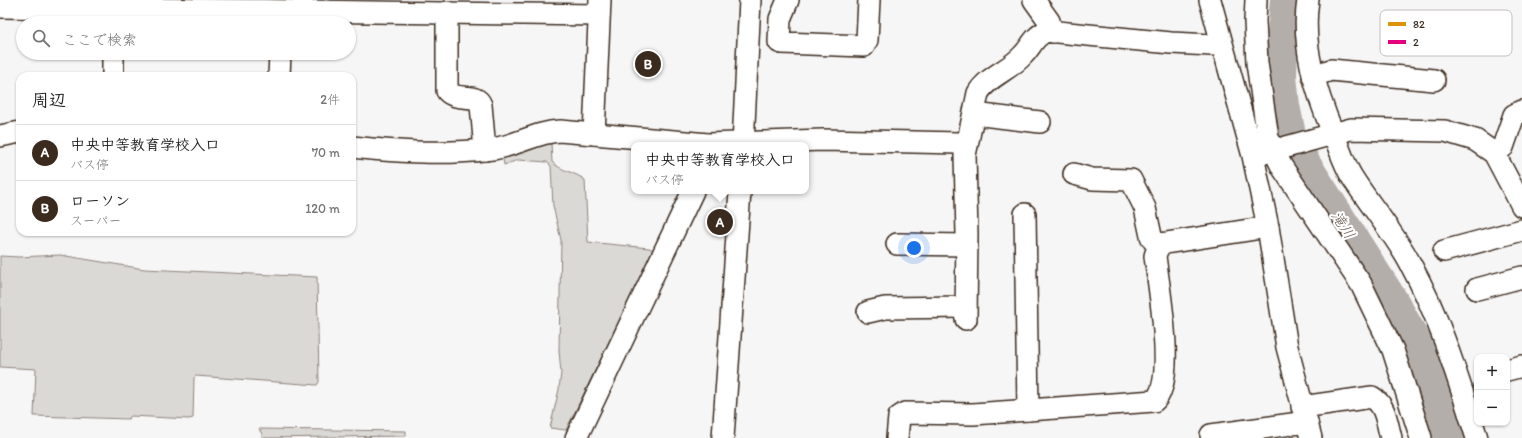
<!DOCTYPE html>
<html lang="ja">
<meta charset="utf-8">
<style>
:root{--surface:#fff;--page:#f6f6f6;--text:#222;--muted:#767676;--line:#e0e0e0;--accent:#3b2a1e}
body{margin:0;font-family:Itim,"Klee One",sans-serif;background:var(--page);color:var(--text)}
.controls{position:absolute;right:12px;bottom:12px;display:grid;overflow:hidden;border-radius:8px;box-shadow:0 1px 3px #0004}
.controls button{width:36px;height:36px;display:grid;place-items:center;padding:0;border:0;border-bottom:1px solid var(--line);background:var(--surface);color:var(--text);font:20px sans-serif}
.you{position:absolute;left:914px;top:248px;width:14px;height:14px;margin:-10px;border:3px solid #fff;border-radius:50%;background:#1a73e8;box-shadow:0 0 0 6px #1a73e833}
.badge{display:grid;place-items:center;width:26px;height:26px;border-radius:50%;background:var(--accent);color:#fff;font-size:13px;font-weight:700}
.pin{position:absolute;translate:-50% -50%;border:2px solid #fff;box-shadow:0 1px 4px #0006}
.popup{position:absolute;left:631px;top:142px;width:178px;height:52px;box-sizing:border-box;display:grid;place-content:center;border-radius:8px;background:var(--surface);filter:drop-shadow(0 1px 3px #0005);font-size:13px;white-space:nowrap;color:var(--muted)}
.popup b{font-size:15px;color:var(--text)}
.popup::after{content:'';position:absolute;left:50%;top:100%;margin-left:-8px;border:8px solid transparent;border-top-color:var(--surface)}
.list{margin:0;padding:0;list-style:none}
h2{display:flex;justify-content:space-between;align-items:center;height:52px;margin:0;padding:0 16px;font-size:17px}
h2 small{font-size:13px;font-weight:400;color:var(--muted)}
.list li{display:grid;grid-template-columns:26px 1fr auto;gap:12px;align-items:center;box-sizing:border-box;height:56px;padding:0 16px;border-top:1px solid var(--line)}
.list b{display:block;font-size:15px;white-space:nowrap}
.list p{margin:0;font-size:13px;white-space:nowrap;color:var(--muted)}
.list em{font-size:13px;font-style:normal;color:var(--muted)}
.icon{flex:none;width:22px;height:22px;fill:none;stroke:currentColor;stroke-width:2;stroke-linecap:round;stroke-linejoin:round}
.map{position:relative;flex:none;width:1522px;height:438px;overflow:hidden}
.search{position:absolute;background:var(--surface);box-shadow:0 1px 3px #0004;left:16px;top:16px;width:340px;height:44px;display:flex;align-items:center;gap:10px;box-sizing:border-box;padding:0 14px;border-radius:22px;color:var(--muted);font-size:15px}
.panel{position:absolute;background:var(--surface);box-shadow:0 1px 3px #0004;left:16px;top:72px;width:340px;height:164px;border-radius:12px}
.map>svg:first-child{display:block}
.green{fill:#dbd9d6;stroke:#8b827a}
.lines{fill:none;stroke-linecap:round;stroke-linejoin:round}
.river{stroke:#b4aeaa;stroke-width:32}
.minor-casing{stroke:#3b2a1e;stroke-width:24}
.minor{stroke:#fff;stroke-width:21}
.labels{text-anchor:middle;dominant-baseline:central;stroke-width:4;stroke-linejoin:round;paint-order:stroke}
.water-label{font-size:15px;font-style:italic;fill:#65584f;stroke:#fff}
.key{fill:#fff;stroke:#c4bfbc;stroke-width:1}
.key-label{font-size:11px;fill:#3b2a1e}
</style>
<div class="map">
<svg width="1522" height="438" viewBox="0 0 1522 438">
<rect width="100%" height="100%" fill="#f7f6f6"/>
<filter id="ink" filterUnits="userSpaceOnUse"><feTurbulence type="fractalNoise" baseFrequency=".025" numOctaves="2"/><feDisplacementMap in="SourceGraphic" scale="8" xChannelSelector="R" yChannelSelector="G"/><feConvolveMatrix kernelMatrix="1 2 1 2 8 2 1 2 1" color-interpolation-filters="sRGB"/></filter>
<g filter="url(#ink)">
<g class="green">
<path d="M 551,143 L 552,162 C 561,171 575,172 585,180 L 588,242 L 649,248 L 654,250 L 566,430 L 550,428 L 559,389 L 561,373 L 559,351 L 561,240 L 553,206 L 551,166 L 547,162 L 518,160 L 504,165 L 503,159 Z"/>
<polygon points="60,255 144,269 317,277 319,382 317,385 196,376 194,378 193,418 189,419 131,416 128,419 34,416 36,369 0,367 0,256 19,257"/>
<polygon points="259,429 406,431 406,436 262,438 262,434"/>
</g>
<g class="lines">
<polyline class="river" points="1286,0 1282,44 1281,76 1284,106 1290,134 1305,164 1392,300 1423,355 1450,438"/>
<defs>
<g id="minor">
<polyline points="788,0 780,19 779,42 782,43 864,46 867,40 869,0"/>
<polyline points="1034,0 1049,21 1052,32"/>
<polyline points="1210,0 1253,156 1268,227 1287,347 1311,438"/>
<polyline points="1256,0 1255,21 1257,63 1268,138 1282,167 1361,284 1393,350 1421,438"/>
<path d="M 1308,0 C 1301,45 1316,92 1333,133 C 1339,147 1344,164 1352,177 C 1371,207 1395,234 1411,265 C 1441,320 1458,379 1477,438"/>
<polyline points="0,7 599,15"/>
<path d="M 447,12 L 447,91 C 457,102 476,92 481,105 L 485,150"/>
<polyline points="113,76 113,53"/>
<polyline points="279,76 280,53"/>
<polyline points="1313,76 1331,70 1434,80"/>
<polyline points="974,114 1040,122"/>
<polyline points="594,134 600,0"/>
<polyline points="0,136 20,132"/>
<polyline points="743,145 750,0"/>
<path d="M 352,147 C 399,152 445,155 492,149 C 516,146 536,132 560,131 L 708,144 L 823,140 L 959,143 L 967,145"/>
<polyline points="1494,153 1503,147 1514,115 1522,111"/>
<polyline points="1261,154 1351,129 1445,131 1475,140 1494,153 1522,206"/>
<polyline points="1074,174 1092,179 1131,180 1145,208 1151,236 1153,240 1161,245"/>
<polyline points="1025,214 1028,410"/>
<polyline points="897,244 967,245"/>
<polyline points="1444,251 1522,230"/>
<polyline points="1477,289 1522,277"/>
<polyline points="868,312 885,308 966,307"/>
<path d="M 966,319 L 967,234 L 965,155 L 978,93 C 988,76 1010,70 1023,55 C 1032,46 1034,36 1047,31 L 1171,43 L 1212,45 L 1221,43"/>
<polyline points="1507,370 1522,366"/>
<path d="M 1302,407 L 1372,397 C 1386,405 1387,424 1391,438"/>
<polyline points="1211,435 1307,422"/>
<polyline points="576,438 693,191"/>
<polyline points="723,438 740,191"/>
<path d="M 897,438 L 899,417 L 905,413 L 973,414 L 1154,401 C 1177,383 1158,283 1155,256 L 1158,247 L 1166,243 L 1268,227"/>
</g>
</defs>
<use href="#minor" class="minor-casing"/>
<use href="#minor" class="minor"/>
</g>
</g>
<g class="labels">
<g class="water-label">
<text transform="translate(1343 225) rotate(57)">滝川</text>
</g>
</g>
<rect x="1380" y="10" width="132" height="46" rx="6" class="key"/>
<rect x="1388" y="22" width="18" height="4" fill="#db9304"/>
<rect x="1388" y="40" width="18" height="4" fill="#e5007d"/>
<g class="key-label">
<text x="1413" y="28">82</text>
<text x="1413" y="46">2</text>
</g>
</svg>
<div class="controls">
<button>+</button>
<button>−</button>
</div>
<div class="you"></div>
<div class="pin badge" style="left:720px;top:222px">A</div>
<div class="popup"><b>中央中等教育学校入口</b>バス停</div>
<div class="pin badge" style="left:648px;top:64px">B</div>
<div class="search"><svg class="icon" aria-label="search" viewBox="0 0 24 24"><circle cx="10" cy="10" r="6"/><path d="M15 15l6 6"/></svg>ここで検索</div>
<section class="panel">
<h2>周辺<small>2件</small></h2>
<ul class="list">
<li><span class="badge">A</span><div><b>中央中等教育学校入口</b><p>バス停</p></div><em>70 m</em></li>
<li><span class="badge">B</span><div><b>ローソン</b><p>スーパー</p></div><em>120 m</em></li>
</ul>
</section>
</div>
